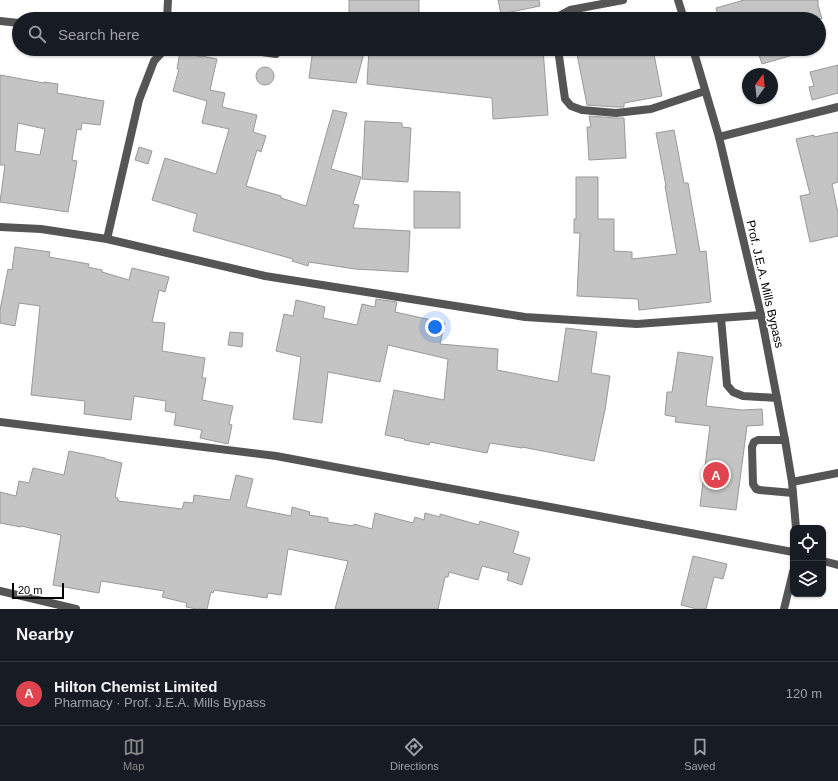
<!DOCTYPE html>
<meta charset="utf-8">
<style>
:root{--surface:#171b24;--page:#242831;--text:#f1f3f6;--muted:#9ea1a6;--line:#363941;--accent:#858687}
body{margin:0;font-family:Helvetica,sans-serif;background:var(--page);color:var(--text)}
.controls{position:absolute;right:12px;bottom:12px;display:grid;overflow:hidden;border-radius:8px;box-shadow:0 1px 3px #0004}
.controls button{width:36px;height:36px;display:grid;place-items:center;padding:0;border:0;border-bottom:1px solid var(--line);background:var(--surface);color:var(--text);font:20px sans-serif}
.compass{position:absolute;left:742px;top:68px;width:36px;height:36px;border-radius:50%;background:var(--surface);box-shadow:0 1px 3px #0004;rotate:15deg}
.scale{position:absolute;left:12px;bottom:10px;width:52px;box-sizing:border-box;padding-left:4px;border:2px solid #000;border-top:0;font-size:11px;line-height:14px;white-space:nowrap;color:#000;-webkit-text-stroke:3px #fff;paint-order:stroke}
.you{position:absolute;left:435px;top:327px;width:14px;height:14px;margin:-10px;border:3px solid #fff;border-radius:50%;background:#1a73e8;box-shadow:0 0 0 6px #1a73e833}
.badge{display:grid;place-items:center;width:26px;height:26px;border-radius:50%;background:var(--accent);color:#fff;font-size:13px;font-weight:700}
.pin{position:absolute;translate:-50% -50%;border:2px solid #fff;box-shadow:0 1px 4px #0006}
.list{margin:0;padding:0;list-style:none}
h2{display:flex;justify-content:space-between;align-items:center;height:52px;margin:0;padding:0 16px;font-size:17px}
h2 small{font-size:13px;font-weight:400;color:var(--muted)}
.list li{display:grid;grid-template-columns:26px 1fr auto;gap:12px;align-items:center;box-sizing:border-box;height:64px;padding:0 16px;border-top:1px solid var(--line)}
.list b{display:block;font-size:15px;white-space:nowrap}
.list p{margin:0;font-size:13px;white-space:nowrap;color:var(--muted)}
.list em{font-size:13px;font-style:normal;color:var(--muted)}
.icon{flex:none;width:22px;height:22px;fill:none;stroke:currentColor;stroke-width:2;stroke-linecap:round;stroke-linejoin:round}
.map{position:relative;flex:none;width:838px;height:609px;overflow:hidden}
.search{position:absolute;background:var(--surface);box-shadow:0 1px 3px #0004;left:12px;right:12px;top:12px;height:44px;display:flex;align-items:center;gap:10px;box-sizing:border-box;padding:0 14px;border-radius:22px;color:var(--muted);font-size:15px}
.sheet{height:116px;background:var(--surface)}
nav{display:flex;justify-content:space-around;align-items:center;box-sizing:border-box;height:56px;border-top:1px solid var(--line);background:var(--surface);font-size:11px;color:var(--muted)}
nav a{display:grid;justify-items:center;gap:2px}
nav .on{color:var(--accent)}
.map>svg:first-child{display:block}
.building{fill:#c4c4c4;stroke:#999;fill-rule:evenodd}
.lines{fill:none;stroke-linecap:round;stroke-linejoin:round}
.service{stroke:#555;stroke-width:8}
.minor{stroke:#555;stroke-width:8}
.tertiary{stroke:#555;stroke-width:8}
.labels{text-anchor:middle;dominant-baseline:central;stroke-width:3;stroke-linejoin:round;paint-order:stroke}
.street-label{font-size:12px;fill:#000;stroke:#fff}
</style>
<div class="map">
<svg width="838" height="609" viewBox="0 0 838 609">
<rect width="100%" height="100%" fill="#fff"/>
<g class="building">
<rect x="349" y="0" width="70" height="19"/>
<polygon points="498,0 539,0 540,6 501,14"/>
<polygon points="744,0 818,0 818,5 822,19 784,19 783,14 763,19 719,19 716,8"/>
<polygon points="313,49 365,49 356,83 309,78"/>
<polygon points="369,49 543,49 548,115 493,119 492,98 367,84"/>
<polygon points="576,49 653,49 662,96 624,103 624,107 616,107 587,105"/>
<polygon points="757,49 799,49 800,53 762,64"/>
<polygon points="180,52 202,57 202,56 217,59 210,90 225,93 222,107 257,115 253,132 266,136 261,152 257,150 246,186 281,196 281,198 306,206 333,110 347,113 331,169 361,177 353,204 359,205 353,228 410,231 408,272 355,269 309,262 308,266 292,261 293,259 193,231 197,214 152,200 165,158 216,174 229,129 202,123 207,101 173,91 179,69 177,69"/>
<polygon points="838,65 838,93 812,100 809,87 814,86 810,72"/>
<circle cx="265" cy="76" r="9"/>
<path d="M 0,75 L 44,83 L 44,82 L 58,84 L 57,93 L 104,101 L 100,125 L 82,123 L 81,130 L 77,129 L 72,160 L 77,161 L 68,212 L 41,208 L 0,202 L 5,165 L 0,165 ZM 18,123 L 45,129 L 40,155 L 15,151 Z"/>
<polygon points="589,116 616,118 624,118 626,158 589,160 587,127 591,127"/>
<polygon points="365,121 402,123 402,127 411,128 408,182 362,179"/>
<polygon points="674,130 684,183 688,183 700,252 706,251 711,302 639,310 638,299 577,296 580,233 574,233 574,219 576,219 576,177 598,177 598,219 614,219 614,251 632,252 632,259 677,254 665,186 666,186 656,133"/>
<polygon points="838,132 838,182 832,184 838,213 838,236 810,242 800,196 810,194 796,139 814,135 814,137"/>
<polygon points="139,147 152,151 148,164 135,160"/>
<polygon points="414,191 460,192 460,228 414,228"/>
<polygon points="15,247 50,252 49,257 89,264 88,267 102,270 102,272 129,280 132,268 169,277 165,292 159,290 152,322 165,323 162,351 205,358 202,378 206,378 202,400 233,406 229,424 232,425 228,444 200,438 202,430 174,425 176,413 165,411 166,401 134,396 131,420 84,414 85,401 31,395 40,306 19,303 15,326 0,323 0,310 8,269 12,270"/>
<polygon points="376,299 397,302 395,312 445,323 440,344 498,349 497,370 558,382 566,328 597,332 591,373 610,376 605,410 594,461 522,447 522,448 490,443 487,453 430,442 429,445 404,440 405,439 385,435 394,390 444,400 448,359 388,345 380,382 328,372 322,423 293,419 301,357 276,351 284,314 293,316 296,300 325,307 323,318 357,325 362,304 375,307"/>
<polygon points="230,332 243,333 242,347 228,345"/>
<polygon points="678,352 713,357 707,396 706,406 742,410 762,409 763,425 747,426 736,510 700,506 710,426 675,422 676,417 665,415 667,392 672,392"/>
<polygon points="69,451 105,458 105,459 122,463 115,497 118,498 118,501 182,509 184,502 193,503 194,495 230,500 236,475 253,479 246,507 291,516 292,507 310,512 309,515 328,518 328,522 353,526 354,524 372,529 375,513 413,523 415,517 424,520 425,513 440,517 440,514 479,525 480,521 519,532 513,553 530,558 522,585 507,580 509,573 482,566 478,580 449,572 448,577 445,577 438,609 335,609 348,561 288,549 281,595 268,593 267,598 214,590 213,593 211,592 207,609 197,609 186,607 187,603 162,597 164,591 101,581 99,593 53,585 61,535 21,526 21,527 0,523 0,492 16,496 19,481 29,483 33,468 64,475"/>
<polygon points="693,556 727,564 723,579 714,577 706,609 697,609 681,605"/>
</g>
<g class="lines">
<g class="service">
<polyline points="167,19 168,0"/>
<polyline points="558,19 559,16 570,10 623,0"/>
<polyline points="558,49 565,99 571,106 582,110 616,113 651,109 705,91"/>
<polyline points="721,318 727,385 733,392 743,396 777,398"/>
<polyline points="785,440 758,440 754,442 752,447 753,484 756,489 760,490 793,493"/>
</g>
<g class="minor">
<polyline points="0,21 19,23"/>
<polyline points="240,49 276,54"/>
<polyline points="719,137 838,107"/>
<polyline points="0,227 41,229 107,239 265,276 525,317 637,324 761,315"/>
<polyline points="107,239 139,100 154,61 165,49"/>
<polyline points="0,422 276,456 793,552"/>
<polyline points="792,482 838,473"/>
<polyline points="823,561 838,565"/>
<polyline points="0,591 76,609"/>
</g>
<g class="tertiary">
<polyline points="678,0 684,19"/>
<polyline points="693,49 719,137 761,315 785,440 792,482 796,528"/>
<polyline points="784,609 793,572"/>
</g>
</g>
<g class="labels">
<g class="street-label">
<text transform="translate(765 284) rotate(77)">Prof. J.E.A. Mills Bypass</text>
</g>
</g>
</svg>
<div class="controls">
<button><svg class="icon" aria-label="locate" viewBox="0 0 24 24"><circle cx="12" cy="12" r="6"/><path d="M12 2v4M12 18v4M2 12h4M18 12h4"/></svg></button>
<button><svg class="icon" aria-label="layers" viewBox="0 0 24 24"><path d="M12 4l9 5-9 5-9-5zM3 14l9 5 9-5"/></svg></button>
</div>
<svg class="compass" viewBox="-18 -18 36 36"><path d="M0-13l5 13h-10z" fill="#e53935"/><path d="M0 13l5-13h-10z" fill="#9ea1a6"/></svg>
<div class="scale">20 m</div>
<div class="you"></div>
<div class="pin badge" style="left:716px;top:475px;background:#e0444e">A</div>
<div class="search"><svg class="icon" aria-label="search" viewBox="0 0 24 24"><circle cx="10" cy="10" r="6"/><path d="M15 15l6 6"/></svg>Search here</div>
</div>
<section class="sheet">
<h2>Nearby<small></small></h2>
<ul class="list">
<li><span class="badge" style="background:#e0444e">A</span><div><b>Hilton Chemist Limited</b><p>Pharmacy · Prof. J.E.A. Mills Bypass</p></div><em>120 m</em></li>
</ul>
</section>
<nav>
<a class="on"><svg class="icon" aria-label="map" viewBox="0 0 24 24"><path d="M3 6l6-2 6 2 6-2v14l-6 2-6-2-6 2zM9 4v14M15 6v14"/></svg>Map</a>
<a><svg class="icon" aria-label="directions" viewBox="0 0 24 24"><path d="M12 3l9 9-9 9-9-9zM9 14v-3h6M13 9l2 2-2 2"/></svg>Directions</a>
<a><svg class="icon" aria-label="saved" viewBox="0 0 24 24"><path d="M7 4h10v16l-5-4-5 4z"/></svg>Saved</a>
</nav>
